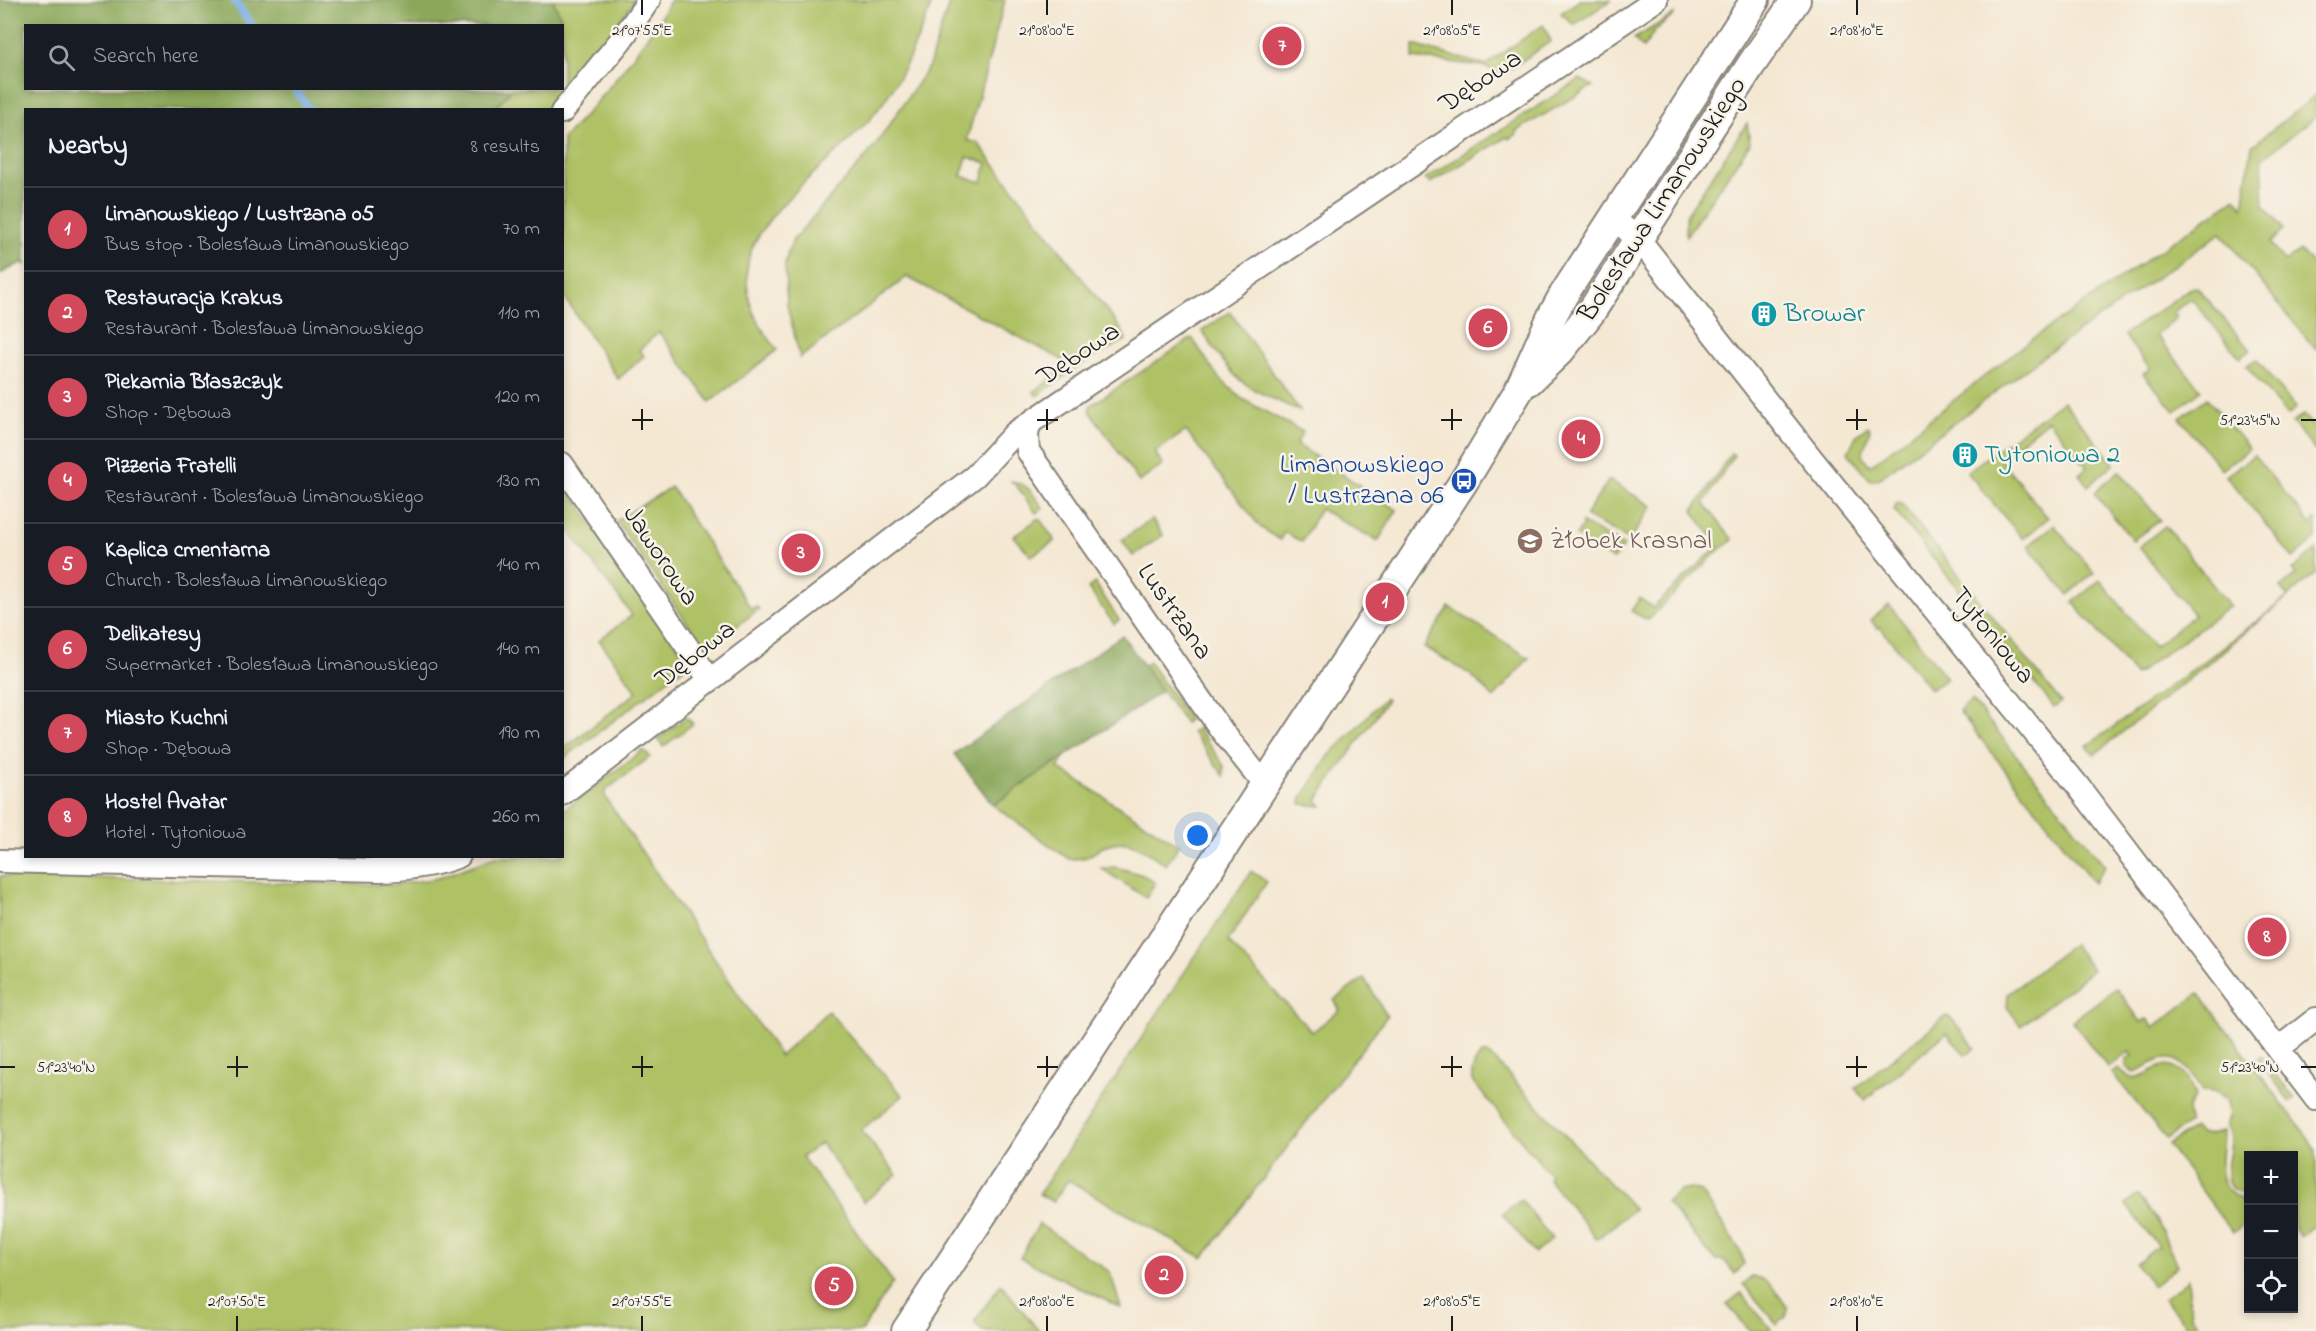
<!DOCTYPE html>
<meta charset="utf-8">
<style>
:root{--surface:#171b24;--page:#20242c;--text:#f1f3f6;--muted:#9ea1a6;--line:#363941;--accent:#d1495b}
body{margin:0;font-family:"Indie Flower",sans-serif;background:var(--page);color:var(--text)}
.controls{position:absolute;right:18px;bottom:18px;display:grid;overflow:hidden;border-radius:0px;box-shadow:0 3px 9px #0003}
.controls button{width:54px;height:54px;display:grid;place-items:center;padding:0;border:0;border-bottom:2px solid var(--line);background:var(--surface);color:var(--text);font:30px sans-serif}
.you{position:absolute;left:1198px;top:836px;width:21px;height:21px;margin:-15px;border:4px solid #fff;border-radius:50%;background:#1a73e8;box-shadow:0 0 0 9px #1a73e833}
.badge{display:grid;place-items:center;width:39px;height:39px;border-radius:50%;background:var(--accent);color:#fff;font-size:20px;font-weight:700}
.pin{position:absolute;translate:-50% -50%;border:3px solid #fff;box-shadow:0 2px 6px #0006}
.list{margin:0;padding:0;list-style:none}
h2{display:flex;justify-content:space-between;align-items:center;height:78px;margin:0;padding:0 24px;font-size:26px}
h2 small{font-size:20px;font-weight:400;color:var(--muted)}
.list li{display:grid;grid-template-columns:39px 1fr auto;gap:18px;align-items:center;box-sizing:border-box;height:84px;padding:0 24px;border-top:2px solid var(--line)}
.list b{display:block;font-size:22px;white-space:nowrap}
.list p{margin:0;font-size:20px;white-space:nowrap;color:var(--muted)}
.list em{font-size:20px;font-style:normal;color:var(--muted)}
.icon{flex:none;width:33px;height:33px;fill:none;stroke:currentColor;stroke-width:2;stroke-linecap:round;stroke-linejoin:round}
.map{position:relative;flex:none;width:2316px;height:1331px;overflow:hidden}
.search{position:absolute;background:var(--surface);box-shadow:0 3px 9px #0003;left:24px;top:24px;width:540px;height:66px;display:flex;align-items:center;gap:15px;box-sizing:border-box;padding:0 21px;border-radius:0px;color:var(--muted);font-size:22px}
.panel{position:absolute;background:var(--surface);box-shadow:0 3px 9px #0003;left:24px;top:108px;width:540px;height:750px;border-radius:0px}
.map>svg:first-child{display:block}
.green{fill:#aec165;stroke:#656e40;stroke-width:1.5;fill-rule:evenodd}
.forest{fill:#8aa75a;stroke:#53623b;stroke-width:1.5}
.lines{fill:none;stroke-linecap:round;stroke-linejoin:round}
.stream{stroke:#78ace5;stroke-width:8}
.minor-casing{stroke:#888278;stroke-width:26}
.tertiary-casing{stroke:#888278;stroke-width:32}
.minor{stroke:#fff;stroke-width:22}
.tertiary{stroke:#fff;stroke-width:28}
.ticks{fill:none;stroke:#1c1c1c;stroke-width:2}
.labels{text-anchor:middle;dominant-baseline:central;stroke-width:5;stroke-linejoin:round;paint-order:stroke}
.street-label{font-size:27px;fill:#1c1c1c;stroke:#f7f3e8}
.culture-label{font-size:27px;fill:#0d838f;stroke:#f7f3e8;text-anchor:start}
.transit-label{font-size:27px;fill:#164399;stroke:#f7f3e8;text-anchor:end}
.education-label{font-size:27px;fill:#785e54;stroke:#f7f3e8;text-anchor:start}
.ticks-label{font-size:15px;text-anchor:middle;fill:#1c1c1c;stroke:#f7f3e8;stroke-width:5;stroke-linejoin:round;paint-order:stroke}
</style>
<div class="map">
<svg width="2316" height="1331" viewBox="0 0 2316 1331">
<rect width="100%" height="100%" fill="#f7f3e8"/>
<filter id="ink" filterUnits="userSpaceOnUse"><feTurbulence type="fractalNoise" baseFrequency=".0167" numOctaves="2"/><feDisplacementMap in="SourceGraphic" scale="12" xChannelSelector="R" yChannelSelector="G"/><feConvolveMatrix kernelMatrix="1 2 1 2 8 2 1 2 1" color-interpolation-filters="sRGB"/></filter>
<filter id="wash" filterUnits="userSpaceOnUse"><feTurbulence type="fractalNoise" baseFrequency=".008" numOctaves="4" result="noise"/><feDisplacementMap in="SourceGraphic" scale="24" xChannelSelector="R" yChannelSelector="G"/><feGaussianBlur stdDeviation="1.35" result="paint"/><feColorMatrix in="noise" values="0 0 0 0 0 0 0 0 0 0 0 0 0 0 0 0 0 1.4 0 .05"/><feComposite in="paint" operator="in"/></filter>
<g filter="url(#wash)">
<rect width="100%" height="100%" fill="#f4e8d3"/>
<g class="green">
<polygon points="553,0 635,0 601,47 548,109 493,110 512,89 562,88 562,26 556,25 561,18"/>
<path d="M 671,0 L 933,0 C 918,41 900,84 872,117 C 837,157 773,201 752,248 C 744,267 746,297 755,316 C 760,328 770,339 777,350 L 710,402 L 659,332 L 639,350 L 644,356 L 618,379 L 563,295 L 563,139 C 603,97 641,50 671,0 Z"/>
<path d="M 950,0 L 1005,0 L 967,140 L 978,143 L 1121,329 L 1126,340 L 1090,359 L 1037,396 L 1034,392 L 1070,364 L 907,277 L 800,358 L 787,305 L 785,265 L 788,251 L 793,240 L 875,146 L 929,66 ZM 967,157 L 987,163 L 982,182 L 961,176 Z"/>
<polygon points="1580,0 1611,0 1574,25 1561,13"/>
<polygon points="1675,14 1655,31 1643,48 1634,39"/>
<polygon points="1543,25 1551,41 1503,74 1483,66 1413,58 1413,45 1485,65"/>
<polygon points="1580,79 1593,86 1516,131 1517,134 1509,139 1507,137 1430,183 1425,179"/>
<polygon points="2316,95 2316,116 2262,159 2264,205 2284,230 2270,243 2285,262 2300,250 2316,269 2316,350 2221,233 2045,355 1880,478 1871,481 1848,453 1856,436 1868,426 1870,429 1862,455 1870,466 2028,342 2236,198 2243,207 2252,146"/>
<polygon points="1747,123 1750,143 1686,236 1686,216"/>
<polygon points="2197,287 2250,350 2240,358 2191,298 2174,312 2177,317 2156,335 2201,390 2175,411 2143,374 2150,369 2124,335 2191,288"/>
<path d="M 1230,312 L 1300,411 C 1280,402 1258,394 1240,380 C 1225,367 1214,348 1202,331 Z"/>
<polygon points="1192,338 1218,377 1242,399 1303,432 1296,444 1397,510 1378,541 1320,509 1302,542 1284,532 1280,540 1260,527 1186,431 1155,452 1163,465 1139,482 1090,411 1090,406"/>
<polygon points="2256,359 2296,408 2287,415 2246,366"/>
<polygon points="2207,398 2249,449 2222,470 2180,418"/>
<polygon points="2063,401 2114,464 2088,486 2079,474 2087,467 2048,420 2000,459 2048,518 2023,539 1967,472"/>
<polygon points="2303,415 2316,429 2316,452 2292,422"/>
<polygon points="1731,453 1734,455 1704,503 1733,540 1720,549 1648,620 1631,611 1640,598 1653,608 1718,546 1693,511"/>
<polygon points="2254,455 2310,524 2316,519 2316,539 2293,558 2226,476"/>
<polygon points="2119,471 2160,520 2133,540 2094,493"/>
<polygon points="562,480 690,663 563,759 563,749 637,692 599,640 632,615 563,523"/>
<polygon points="1609,480 1652,506 1630,540 1585,516"/>
<path d="M 1010,481 C 1028,483 1033,494 1043,508 L 1036,513 L 1016,485 Z"/>
<polygon points="671,487 751,609 756,606 759,609 706,650 616,521"/>
<polygon points="1900,502 2061,702 2054,707 1894,510 1896,504"/>
<polygon points="1039,518 1055,541 1031,556 1014,536"/>
<polygon points="1152,519 1163,535 1133,556 1122,540"/>
<polygon points="1581,522 1624,546 1613,560 1576,536 1583,525"/>
<polygon points="2054,525 2094,573 2068,595 2028,546"/>
<polygon points="2165,526 2230,606 2135,675 2073,602 2100,580 2154,647 2194,615 2139,547"/>
<polygon points="2316,550 2316,573 2216,657 2094,755 2087,746 2091,743 2210,657 2288,597 2280,588 2296,575 2292,570"/>
<polygon points="1095,583 1119,620 1114,624 1088,588"/>
<polygon points="1889,605 1947,678 1931,690 1880,627 1877,629 1871,620"/>
<polygon points="1449,607 1529,658 1494,698 1470,674 1424,647"/>
<polygon points="1149,662 1189,719 1185,723 1144,666"/>
<polygon points="1385,698 1387,700 1317,800 1322,806 1301,804 1302,797 1329,756"/>
<polygon points="1972,700 2105,866 2094,883 1959,711"/>
<polygon points="686,717 693,724 663,747 658,739"/>
<polygon points="1198,728 1224,766 1224,776 1192,732"/>
<polygon points="643,750 650,757 605,791 605,797 780,1056 828,1011 903,1096 861,1130 897,1175 864,1202 821,1143 802,1157 893,1282 862,1331 0,1331 0,876 394,885 438,878 495,857 562,856 563,811"/>
<path d="M 1065,756 L 1058,768 L 1179,845 L 1166,865 C 1150,854 1129,835 1107,845 C 1089,853 1094,859 1069,859 L 993,805 Z"/>
<polygon points="1116,867 1143,875 1155,883 1146,898 1101,868"/>
<polygon points="1251,871 1267,882 1228,941 1312,1032 1340,1010 1334,1000 1364,978 1387,1016 1203,1258 1068,1180 1053,1202 1039,1194"/>
<polygon points="2073,944 2093,970 2021,1026 2007,1007 2008,994"/>
<path d="M 2116,988 L 2141,1022 L 2147,1019 L 2154,1027 L 2199,993 L 2316,1148 L 2316,1224 L 2300,1237 L 2294,1228 L 2294,1156 L 2248,1156 L 2248,1187 L 2244,1192 C 2215,1192 2232,1154 2231,1139 C 2231,1133 2229,1130 2226,1125 L 2230,1114 L 2226,1099 L 2215,1092 L 2202,1091 C 2191,1074 2180,1050 2155,1062 C 2147,1065 2141,1071 2133,1072 L 2126,1068 L 2126,1060 L 2132,1056 L 2129,1052 L 2108,1068 L 2072,1021 Z"/>
<polygon points="1946,1016 1952,1019 1975,1048 1965,1055 1947,1033 1865,1100 1855,1088"/>
<path d="M 1482,1054 L 1487,1054 L 1495,1060 L 1634,1209 L 1597,1239 L 1548,1179 L 1550,1175 L 1472,1081 C 1471,1072 1474,1060 1482,1054 Z"/>
<polygon points="2262,1056 2295,1099 2290,1102 2258,1059"/>
<path d="M 2164,1066 C 2184,1067 2189,1079 2195,1096 L 2188,1107 L 2189,1123 L 2166,1139 L 2112,1073 L 2119,1069 C 2134,1088 2147,1070 2164,1066 Z"/>
<path d="M 2194,1128 C 2202,1137 2212,1136 2223,1131 C 2223,1155 2211,1188 2240,1198 L 2248,1216 L 2246,1222 L 2233,1233 L 2168,1145 Z"/>
<polygon points="1689,1189 1697,1190 1703,1194 1741,1252 1744,1264 1735,1274 1724,1260 1715,1260 1666,1202 1680,1191"/>
<polygon points="2138,1195 2157,1220 2177,1266 2154,1286 2136,1264 2158,1246 2126,1205"/>
<polygon points="1521,1200 1552,1239 1535,1253 1502,1214"/>
<polygon points="1039,1224 1110,1272 1121,1308 1020,1258"/>
<path d="M 1752,1277 C 1769,1276 1778,1295 1787,1307 L 1786,1316 L 1777,1324 L 1743,1284 Z"/>
<polygon points="2188,1279 2191,1315 2204,1331 2191,1331 2164,1299"/>
<polygon points="1001,1284 1039,1331 982,1331 974,1322"/>
<polygon points="1741,1293 1771,1329 1769,1331 1750,1331 1727,1304"/>
</g>
<g class="forest">
<polygon points="0,0 553,0 561,19 556,26 26,26 26,88 512,89 493,110 26,110 25,266 23,262 0,274"/>
<polygon points="1122,635 1162,691 993,805 954,754"/>
</g>
<g class="lines">
<g class="stream">
<polyline points="234,0 252,26"/>
<polyline points="295,88 309,110"/>
</g>
</g>
</g>
<g filter="url(#ink)">
<g class="lines">
<defs>
<g id="minor">
<polyline points="562,112 621,40 649,0"/>
<polyline points="1613,219 1638,238 1812,459 2078,786 2316,1099"/>
<polyline points="1029,424 1027,435 1028,451 1222,731 1265,785"/>
<polyline points="562,464 710,680"/>
<polyline points="562,794 975,476 1015,433 1656,0"/>
<path d="M 0,861 L 380,870 C 407,869 434,866 459,856"/>
<polyline points="2279,1048 2316,1019"/>
</g>
<g id="tertiary">
<polyline points="1529,381 1560,351 1591,312 1751,65 1796,0"/>
<polyline points="906,1331 1464,481 1519,390 1552,316 1564,294 1755,0"/>
</g>
</defs>
<use href="#minor" class="minor-casing"/>
<use href="#tertiary" class="tertiary-casing"/>
<use href="#minor" class="minor"/>
<use href="#tertiary" class="tertiary"/>
</g>
</g>
<path class="ticks" d="M 642,0 L 642,15M 1047,0 L 1047,15M 1452,0 L 1452,15M 1857,0 L 1857,15M 642,409 L 642,430M 1047,409 L 1047,430M 1452,409 L 1452,430M 1857,409 L 1857,430M 632,420 L 653,420M 1037,420 L 1058,420M 1441,420 L 1462,420M 1846,420 L 1867,420M 2301,420 L 2316,420M 237,1056 L 237,1077M 642,1056 L 642,1077M 1047,1056 L 1047,1077M 1452,1056 L 1452,1077M 1857,1056 L 1857,1077M 0,1067 L 15,1067M 227,1067 L 248,1067M 632,1067 L 653,1067M 1037,1067 L 1058,1067M 1441,1067 L 1462,1067M 1846,1067 L 1867,1067M 2301,1067 L 2316,1067M 237,1316 L 237,1331M 642,1316 L 642,1331M 1047,1316 L 1047,1331M 1452,1316 L 1452,1331M 1857,1316 L 1857,1331"/>
<defs>
<symbol id="building-disc" viewBox="-11 -11 22 22"><circle r="9.5" fill="#0f9aa8" stroke="#f7f3e8"/><path d="M-4-6H4V6H1V3H-1V6H-4ZM-2.5-4.3h1.7v1.8h-1.7ZM.8-4.3h1.7v1.8H.8ZM-2.5-1h1.7V.8h-1.7ZM.8-1h1.7V.8H.8Z" fill="#fff"/></symbol>
<symbol id="bus-disc" viewBox="-11 -11 22 22"><circle r="9.5" fill="#1a4fb4" stroke="#f7f3e8"/><path d="M-5-6H5V4H4V6H2V4H-2V6H-4V4H-5ZM-3.5-4V0h7V-4ZM-3.5 1.2v1.5H-2V1.2ZM2 1.2v1.5H3.5V1.2Z" fill="#fff"/></symbol>
<symbol id="school-disc" viewBox="-11 -11 22 22"><circle r="9.5" fill="#8d6e63" stroke="#f7f3e8"/><path d="M0-5L7-2L0 1L-7-2ZM-4 1L0 2.5L4 1V4Q0 6-4 4Z" fill="#fff"/></symbol>
</defs>
<g fill-rule="evenodd">
<use href="#building-disc" x="1749" y="299" width="30" height="30"/>
<use href="#building-disc" x="1950" y="440" width="30" height="30"/>
<use href="#bus-disc" x="1449" y="466" width="30" height="30"/>
<use href="#school-disc" x="1515" y="526" width="30" height="30"/>
</g>
<g class="labels">
<g class="street-label">
<text transform="translate(1481 82) rotate(-34)">Dębowa</text>
<text transform="translate(1663 200) rotate(-57)">Bolesława Limanowskiego</text>
<text transform="translate(1079 355) rotate(-34)">Dębowa</text>
<text transform="translate(660 556) rotate(56)">Jaworowa</text>
<text transform="translate(1174 612) rotate(55)">Lustrzana</text>
<text transform="translate(1992 636) rotate(51)">Tytoniowa</text>
<text transform="translate(696 655) rotate(-38)">Dębowa</text>
</g>
<g class="culture-label">
<text x="1784" y="314">Browar</text>
<text x="1984" y="455">Tytoniowa 2</text>
</g>
<g class="transit-label">
<text x="1444" y="465">Limanowskiego<tspan x="1444" dy="31">/ Lustrzana 06</tspan></text>
</g>
<g class="education-label">
<text x="1550" y="541">Żłobek Krasnal</text>
</g>
</g>
<g class="ticks-label">
<text x="642" y="35">21°07'55"E</text>
<text x="1047" y="35">21°08'00"E</text>
<text x="1452" y="35">21°08'05"E</text>
<text x="1857" y="35">21°08'10"E</text>
<text x="2250" y="425">51°23'45"N</text>
<text x="66" y="1072">51°23'40"N</text>
<text x="2250" y="1072">51°23'40"N</text>
<text x="237" y="1306">21°07'50"E</text>
<text x="642" y="1306">21°07'55"E</text>
<text x="1047" y="1306">21°08'00"E</text>
<text x="1452" y="1306">21°08'05"E</text>
<text x="1857" y="1306">21°08'10"E</text>
</g>
</svg>
<div class="controls">
<button>+</button>
<button>−</button>
<button><svg class="icon" aria-label="locate" viewBox="0 0 24 24"><circle cx="12" cy="12" r="6"/><path d="M12 2v4M12 18v4M2 12h4M18 12h4"/></svg></button>
</div>
<div class="you"></div>
<div class="pin badge" style="left:1385px;top:602px">1</div>
<div class="pin badge" style="left:1164px;top:1275px">2</div>
<div class="pin badge" style="left:801px;top:553px">3</div>
<div class="pin badge" style="left:1581px;top:439px">4</div>
<div class="pin badge" style="left:834px;top:1286px">5</div>
<div class="pin badge" style="left:1488px;top:328px">6</div>
<div class="pin badge" style="left:1282px;top:46px">7</div>
<div class="pin badge" style="left:2267px;top:937px">8</div>
<div class="search"><svg class="icon" aria-label="search" viewBox="0 0 24 24"><circle cx="10" cy="10" r="6"/><path d="M15 15l6 6"/></svg>Search here</div>
<section class="panel">
<h2>Nearby<small>8 results</small></h2>
<ul class="list">
<li><span class="badge">1</span><div><b>Limanowskiego / Lustrzana 05</b><p>Bus stop · Bolesława Limanowskiego</p></div><em>70 m</em></li>
<li><span class="badge">2</span><div><b>Restauracja Krakus</b><p>Restaurant · Bolesława Limanowskiego</p></div><em>110 m</em></li>
<li><span class="badge">3</span><div><b>Piekarnia Błaszczyk</b><p>Shop · Dębowa</p></div><em>120 m</em></li>
<li><span class="badge">4</span><div><b>Pizzeria Fratelli</b><p>Restaurant · Bolesława Limanowskiego</p></div><em>130 m</em></li>
<li><span class="badge">5</span><div><b>Kaplica cmentarna</b><p>Church · Bolesława Limanowskiego</p></div><em>140 m</em></li>
<li><span class="badge">6</span><div><b>Delikatesy</b><p>Supermarket · Bolesława Limanowskiego</p></div><em>140 m</em></li>
<li><span class="badge">7</span><div><b>Miasto Kuchni</b><p>Shop · Dębowa</p></div><em>190 m</em></li>
<li><span class="badge">8</span><div><b>Hostel Avatar</b><p>Hotel · Tytoniowa</p></div><em>260 m</em></li>
</ul>
</section>
</div>
